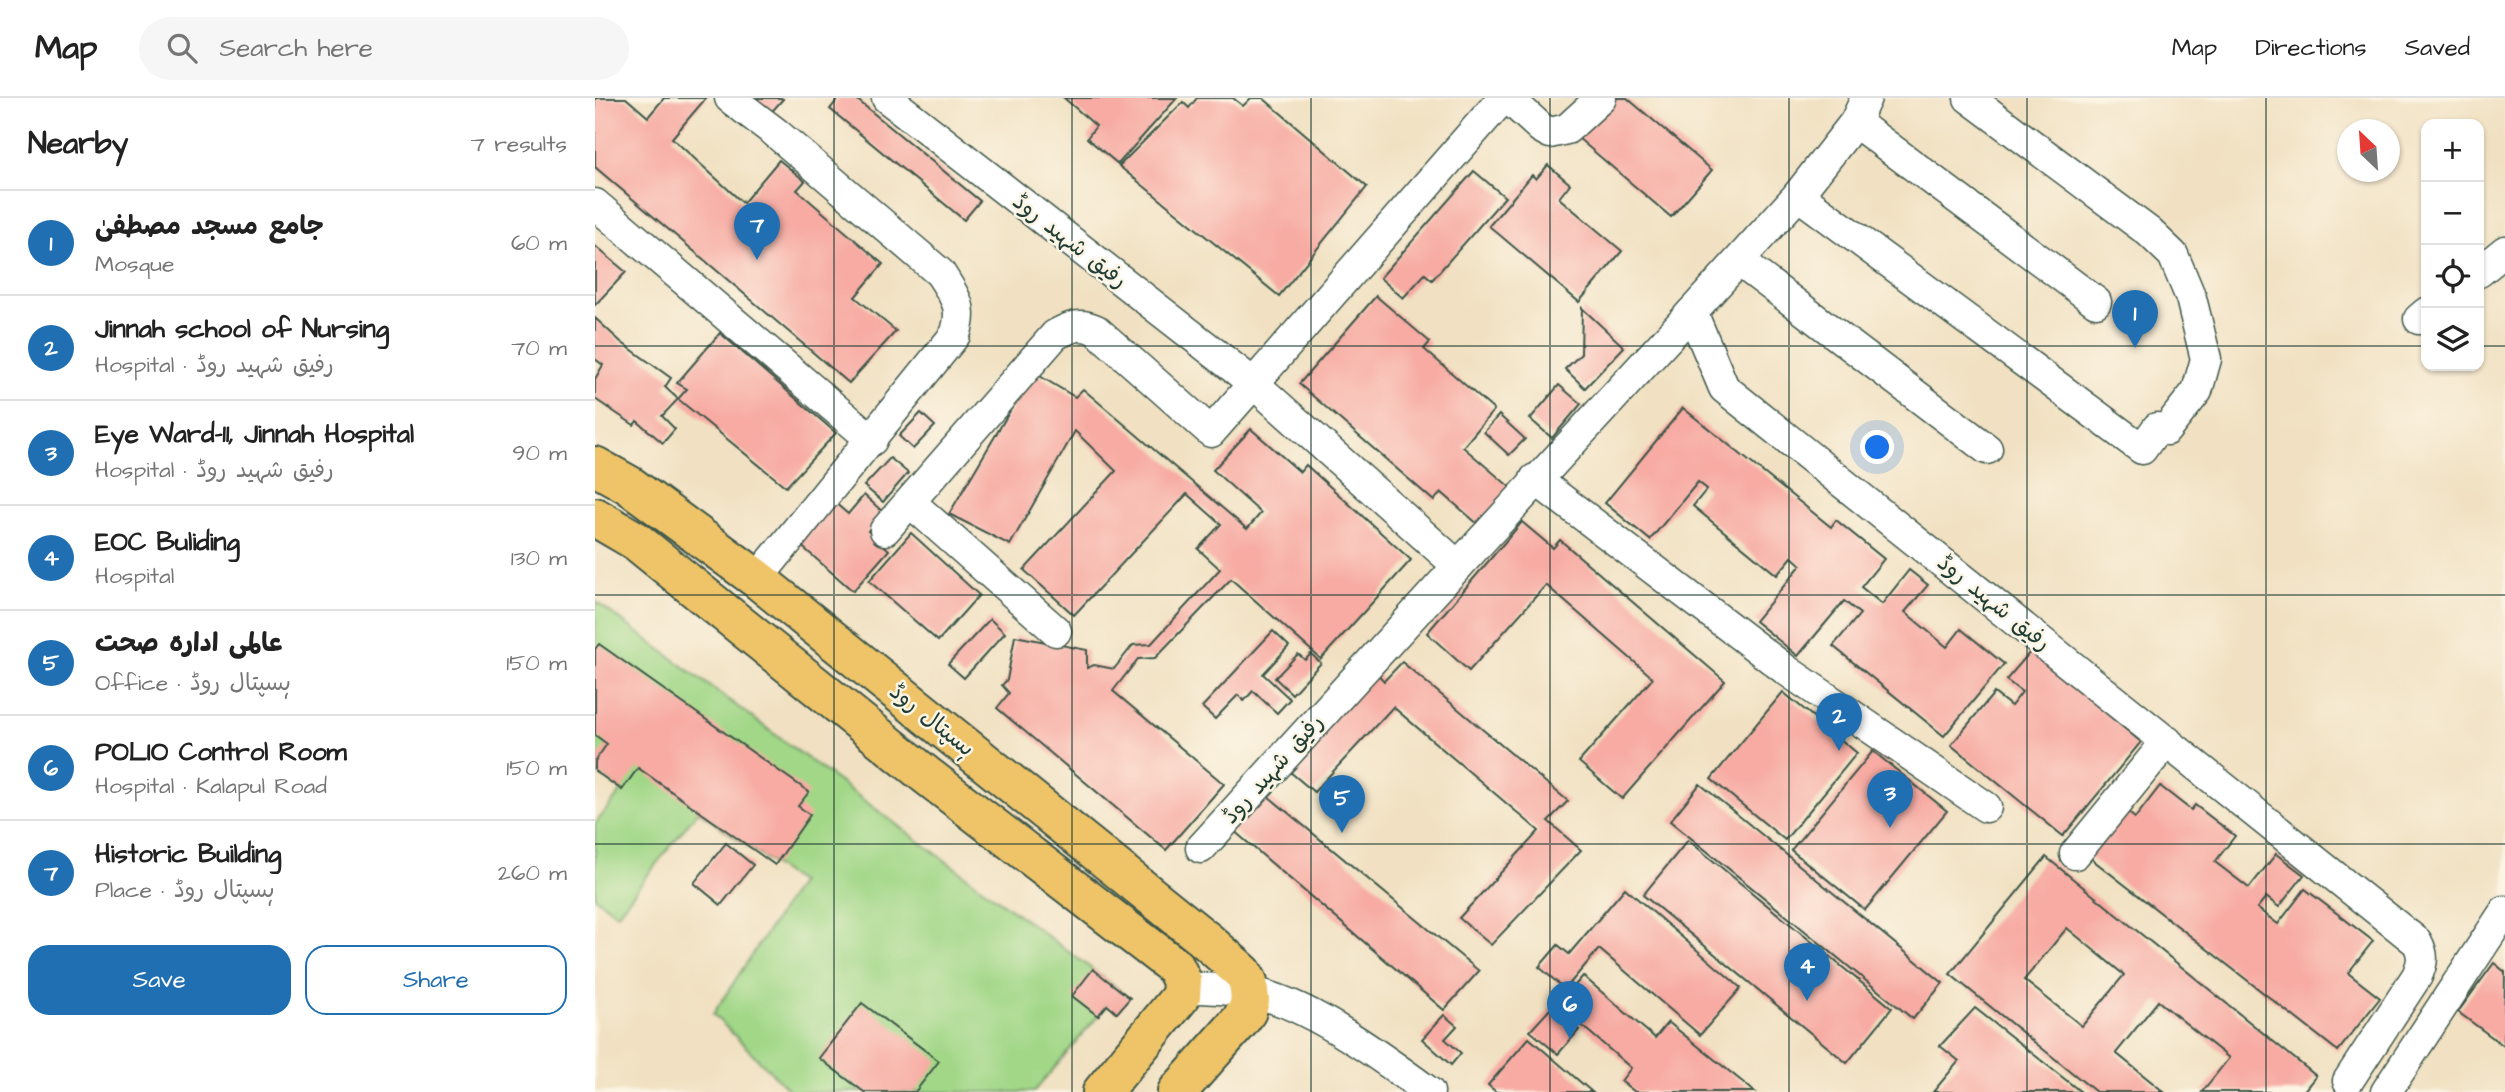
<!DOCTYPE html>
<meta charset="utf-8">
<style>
:root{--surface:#fff;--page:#f6f6f6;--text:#222;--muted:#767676;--line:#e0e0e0;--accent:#1f6fb2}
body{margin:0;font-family:"Architects Daughter","Playpen Sans Arabic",sans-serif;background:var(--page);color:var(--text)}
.controls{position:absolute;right:21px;top:21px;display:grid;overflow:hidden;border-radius:14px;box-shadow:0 2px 5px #0004}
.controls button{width:63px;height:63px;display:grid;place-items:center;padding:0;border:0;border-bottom:2px solid var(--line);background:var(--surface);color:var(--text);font:35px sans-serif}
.compass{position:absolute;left:1742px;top:21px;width:63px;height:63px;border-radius:50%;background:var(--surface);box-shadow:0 2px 5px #0004;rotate:335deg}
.you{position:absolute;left:1283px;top:350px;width:24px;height:24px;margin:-18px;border:5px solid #fff;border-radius:50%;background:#1a73e8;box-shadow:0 0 0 10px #1a73e833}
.badge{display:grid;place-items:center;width:46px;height:46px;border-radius:50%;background:var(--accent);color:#fff;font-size:23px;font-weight:700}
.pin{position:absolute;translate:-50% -58px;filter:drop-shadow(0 2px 4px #0008)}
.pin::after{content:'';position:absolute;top:37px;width:24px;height:21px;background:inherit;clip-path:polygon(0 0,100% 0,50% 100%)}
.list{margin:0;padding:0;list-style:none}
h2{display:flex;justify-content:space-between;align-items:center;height:91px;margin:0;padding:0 28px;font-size:30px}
h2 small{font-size:23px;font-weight:400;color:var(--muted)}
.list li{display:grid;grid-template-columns:46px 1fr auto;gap:21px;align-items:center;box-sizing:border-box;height:105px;padding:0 28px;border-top:2px solid var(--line)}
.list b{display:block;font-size:26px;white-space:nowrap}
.list p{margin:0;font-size:23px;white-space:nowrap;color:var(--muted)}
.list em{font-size:23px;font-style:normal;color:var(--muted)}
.actions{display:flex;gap:14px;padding:21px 28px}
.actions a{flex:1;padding:16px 0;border:2px solid var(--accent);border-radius:21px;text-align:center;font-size:24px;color:var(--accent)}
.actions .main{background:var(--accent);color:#fff}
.icon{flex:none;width:38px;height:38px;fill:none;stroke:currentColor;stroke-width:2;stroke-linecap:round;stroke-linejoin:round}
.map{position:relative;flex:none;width:1910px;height:994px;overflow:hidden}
header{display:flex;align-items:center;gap:42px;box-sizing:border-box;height:98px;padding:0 35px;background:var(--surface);border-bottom:2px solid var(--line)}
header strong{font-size:33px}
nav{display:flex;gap:38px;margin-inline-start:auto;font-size:24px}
.search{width:490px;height:63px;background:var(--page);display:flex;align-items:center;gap:18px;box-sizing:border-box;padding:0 24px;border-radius:38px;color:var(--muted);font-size:26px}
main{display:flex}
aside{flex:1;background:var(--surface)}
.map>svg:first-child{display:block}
.green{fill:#a1d787;stroke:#608a5e;stroke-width:2}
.building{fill:#f7aba3;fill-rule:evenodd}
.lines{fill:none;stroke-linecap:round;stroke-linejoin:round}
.minor-casing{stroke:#3e5649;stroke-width:33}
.major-casing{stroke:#3e5649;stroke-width:42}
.minor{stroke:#fff;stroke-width:30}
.major{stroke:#efc469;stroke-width:38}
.grid{fill:none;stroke:#1f3d34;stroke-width:2;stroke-opacity:0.55}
.labels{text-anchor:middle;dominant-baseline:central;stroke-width:5;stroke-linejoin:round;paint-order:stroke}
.street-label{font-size:23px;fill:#1f3d34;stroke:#fcf5e5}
</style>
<header>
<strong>Map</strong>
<div class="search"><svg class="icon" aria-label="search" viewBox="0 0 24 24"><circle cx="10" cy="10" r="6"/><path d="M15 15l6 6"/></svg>Search here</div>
<nav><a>Map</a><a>Directions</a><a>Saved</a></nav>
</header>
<main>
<aside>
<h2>Nearby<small>7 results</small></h2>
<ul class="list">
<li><span class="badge">1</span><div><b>جامع مسجد مصطفیٰ</b><p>Mosque</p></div><em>60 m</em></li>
<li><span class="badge">2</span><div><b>Jinnah school of Nursing</b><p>Hospital · رفیق شہید روڈ</p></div><em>70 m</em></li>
<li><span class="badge">3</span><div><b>Eye Ward-11, Jinnah Hospital</b><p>Hospital · رفیق شہید روڈ</p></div><em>90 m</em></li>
<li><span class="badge">4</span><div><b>EOC Buliding</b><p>Hospital</p></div><em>130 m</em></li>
<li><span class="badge">5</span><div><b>عالمی ادارہ صحت</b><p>Office · ہسپتال روڈ</p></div><em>150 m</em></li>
<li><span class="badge">6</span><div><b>POLIO Control Room</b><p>Hospital · Kalapul Road</p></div><em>150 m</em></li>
<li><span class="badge">7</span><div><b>Historic Building</b><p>Place · ہسپتال روڈ</p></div><em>260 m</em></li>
</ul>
<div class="actions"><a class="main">Save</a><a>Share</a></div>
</aside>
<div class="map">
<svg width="1910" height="994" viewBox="0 0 1910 994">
<rect width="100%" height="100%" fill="#fcf5e5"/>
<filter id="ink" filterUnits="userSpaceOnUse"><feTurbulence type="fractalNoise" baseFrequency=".0143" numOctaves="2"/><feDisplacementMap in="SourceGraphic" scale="14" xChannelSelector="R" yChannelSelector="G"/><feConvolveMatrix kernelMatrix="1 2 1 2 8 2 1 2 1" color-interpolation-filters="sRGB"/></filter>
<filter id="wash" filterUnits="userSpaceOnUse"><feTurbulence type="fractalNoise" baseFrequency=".00686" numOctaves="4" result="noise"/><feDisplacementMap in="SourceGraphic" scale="28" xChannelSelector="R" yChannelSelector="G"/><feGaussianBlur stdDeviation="1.57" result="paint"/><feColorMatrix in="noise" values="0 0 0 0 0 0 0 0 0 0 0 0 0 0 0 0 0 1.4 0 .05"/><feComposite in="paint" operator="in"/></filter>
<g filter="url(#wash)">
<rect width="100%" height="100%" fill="#f1e1c2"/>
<polygon class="green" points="0,503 525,892 439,994 196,994 118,916 205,784 194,778 103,713 22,816 0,799 0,726 27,692 4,675 0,680"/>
<g id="blocks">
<g class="building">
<polygon points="0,0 31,0 53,19 69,0 111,0 77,40 148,105 184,62 210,83 202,92 288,166 260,199 301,233 254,285 0,69"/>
<polygon points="150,0 186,0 188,1 172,19"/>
<polygon points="244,0 260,0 385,103 369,122 235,11"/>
<polygon points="469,0 582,0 523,66 492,40 501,28"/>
<polygon points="602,0 638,0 648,8 656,0 668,0 772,89 684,198 524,68 588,4 594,10"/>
<polygon points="1017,0 1032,0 1117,72 1076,119 983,40"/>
<polygon points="953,67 975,86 964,100 1027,153 984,204 894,128 937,77 941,81"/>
<polygon points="879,73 910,99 837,182 830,176 808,200 785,180"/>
<polygon points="0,148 31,174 0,207"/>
<polygon points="781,198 835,244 829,251 899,312 868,349 916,390 884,427 846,394 839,403 704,286"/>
<polygon points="987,210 1029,249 990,290 970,271 986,256"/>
<polygon points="0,220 26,244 76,280 70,289 83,301 92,291 82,285 125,235 241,335 191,389 83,301 67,318 80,331 68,345 42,323 39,327 0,301 0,281 8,267 0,261"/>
<polygon points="438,274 480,299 488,291 652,431 666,415 618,372 656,331 705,374 711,367 816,462 726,561 636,481 560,560 543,561 518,593 629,686 571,752 402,610 414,595 407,587 412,582 420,538 492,552 492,570 499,567 519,571 538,547 556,546 625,471 603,451 626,426 592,396 479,517 429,472 521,373 480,333 415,447 354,416"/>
<polygon points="964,287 986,306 957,340 935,321"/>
<polygon points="1088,310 1236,429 1241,422 1289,461 1266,489 1287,506 1314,472 1333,487 1310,514 1352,549 1366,531 1409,566 1349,638 1238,548 1265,516 1249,503 1203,558 1160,523 1206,467 1197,459 1182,477 1098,408 1112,391 1103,384 1055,442 1010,405"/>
<polygon points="326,315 340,328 318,351 304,338"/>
<polygon points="904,317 930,341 914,357 889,334"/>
<polygon points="295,360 313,375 288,404 269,388"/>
<polygon points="269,397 288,414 273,433 294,452 258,493 203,445 239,404 253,416"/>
<polygon points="927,424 958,450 965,442 1130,583 1027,701 984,664 1058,580 951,487 874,573 832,535"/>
<polygon points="316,435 384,497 343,543 274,483"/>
<polygon points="395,521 410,535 369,580 353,566"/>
<polygon points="678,533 694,548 668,576 695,601 682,615 658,593 649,603 643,597 620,621 607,609"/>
<polygon points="4,546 214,694 203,708 215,717 180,767 43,670 27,692 0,673 0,663 12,646 0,637 0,551"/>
<polygon points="1436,553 1546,644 1468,738 1356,647 1399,595 1416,608 1427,594 1411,582"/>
<polygon points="703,556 710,562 716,556 726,565 697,596 680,580"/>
<polygon points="807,564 973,703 953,723 986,752 896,847 864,820 944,733 798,609 719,694 688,668 779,572 789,583"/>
<polygon points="1188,594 1262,655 1190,742 1116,681"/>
<polygon points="1278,653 1352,713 1270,812 1196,752"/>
<polygon points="656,684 884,873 849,912 625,721"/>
<polygon points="1105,686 1348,885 1318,921 1075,723"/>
<polygon points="1565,688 1596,712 1600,707 1640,738 1620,764 1654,790 1681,756 1709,777 1684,809 1671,799 1662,810 1683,826 1710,791 1778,843 1753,875 1785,900 1743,953 1494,759 1531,713 1540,720"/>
<polygon points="1093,742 1297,910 1252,965 1048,797"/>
<polygon points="131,745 158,767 126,807 99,785"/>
<path d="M 1451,759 L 1721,978 L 1708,994 L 1607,994 L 1634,960 L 1563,903 L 1521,955 L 1569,994 L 1501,994 L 1355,876 ZM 1472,830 L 1529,877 L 1487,928 L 1429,882 Z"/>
<polygon points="1030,790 1146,890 1105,937 1004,851 970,891 944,869 963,847 974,856"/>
<polygon points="1899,865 1910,874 1909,948 1863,914"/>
<polygon points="498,871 535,900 522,915 512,907 503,918 477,898"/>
<polygon points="988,878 1060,940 1073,924 1160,994 1040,994 1026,983 1036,970 963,907"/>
<polygon points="267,905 344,963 320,994 269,994 224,960"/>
<polygon points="957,909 984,932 963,956 935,933"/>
<polygon points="1380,910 1486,994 1338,994 1364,963 1345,948"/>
<polygon points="849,917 862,928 850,941 866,955 856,967 827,941"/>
<polygon points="934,940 997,994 901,994 893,987"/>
</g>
</g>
</g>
<g filter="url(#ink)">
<use href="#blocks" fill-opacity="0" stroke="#3e5649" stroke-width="2"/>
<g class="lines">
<defs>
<g id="minor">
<path d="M 135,0 L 181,35 L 345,175 C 360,199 370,209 360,237 L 162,481"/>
<polyline points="292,0 658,285 863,468 1097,214"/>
<polyline points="913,0 946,30 955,35 972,31 1006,0"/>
<path d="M 1271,0 L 1260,24 L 1203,97 L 1097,214 L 1129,290 L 1822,844 C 1829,857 1828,864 1822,878 L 1753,983"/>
<polyline points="1260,24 1501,204"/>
<polyline points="1203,97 1547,351 1562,330 1571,332 1602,293 1611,261 1596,200 1578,157 1554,134 1374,0"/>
<polyline points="0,106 277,342"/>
<polyline points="1144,163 1392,351"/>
<polyline points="1884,174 1910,153"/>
<polyline points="1824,221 1831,215"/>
<polyline points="940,381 1191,572 1391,709"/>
<polyline points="315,404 461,533"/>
<path d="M 290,432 L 460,237 C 475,229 485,224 501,232 L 616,334 L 908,0"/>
<polyline points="606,750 863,468"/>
<polyline points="1480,756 1572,643"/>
<path d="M 588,889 C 614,891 642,890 668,897 C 721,911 789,961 834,994"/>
<polyline points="1791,994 1910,813"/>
</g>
<g id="major">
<polyline points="0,368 34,387 162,481 612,843 648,875 653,884 655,902 652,913 645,923 582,994"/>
<polyline points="0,419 41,443 331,677 580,869 587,883 586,898 507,994"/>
</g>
</defs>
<use href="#minor" class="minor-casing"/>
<use href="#major" class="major-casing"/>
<use href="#minor" class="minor"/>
<use href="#major" class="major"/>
</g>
</g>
<path class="grid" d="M 239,0 L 239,994M 477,0 L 477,994M 716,0 L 716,994M 955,0 L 955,994M 1194,0 L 1194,994M 1432,0 L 1432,994M 1671,0 L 1671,994M 0,248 L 1831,248M 1884,248 L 1910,248M 0,497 L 1910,497M 0,746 L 1910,746"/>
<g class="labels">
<g class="street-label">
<text transform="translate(475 143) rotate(38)">رفیق شہید روڈ</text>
<text transform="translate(1399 505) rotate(39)">رفیق شہید روڈ</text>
<text transform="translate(337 622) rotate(39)">ہسپتال روڈ</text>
<text transform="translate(678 671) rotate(-48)">رفیق شہید روڈ</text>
</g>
</g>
</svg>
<div class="controls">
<button>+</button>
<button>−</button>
<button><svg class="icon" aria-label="locate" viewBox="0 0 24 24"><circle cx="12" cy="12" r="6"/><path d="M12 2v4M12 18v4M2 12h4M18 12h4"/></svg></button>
<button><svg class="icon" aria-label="layers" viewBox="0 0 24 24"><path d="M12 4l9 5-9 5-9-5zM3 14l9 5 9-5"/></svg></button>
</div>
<svg class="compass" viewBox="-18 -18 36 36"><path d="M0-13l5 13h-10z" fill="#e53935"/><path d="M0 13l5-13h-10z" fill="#767676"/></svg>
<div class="you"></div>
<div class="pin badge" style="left:1540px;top:250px">1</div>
<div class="pin badge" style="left:1244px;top:653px">2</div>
<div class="pin badge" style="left:1295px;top:730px">3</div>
<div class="pin badge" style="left:1212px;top:903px">4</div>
<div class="pin badge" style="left:747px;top:735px">5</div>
<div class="pin badge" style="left:975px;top:941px">6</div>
<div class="pin badge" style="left:162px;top:162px">7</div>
</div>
</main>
